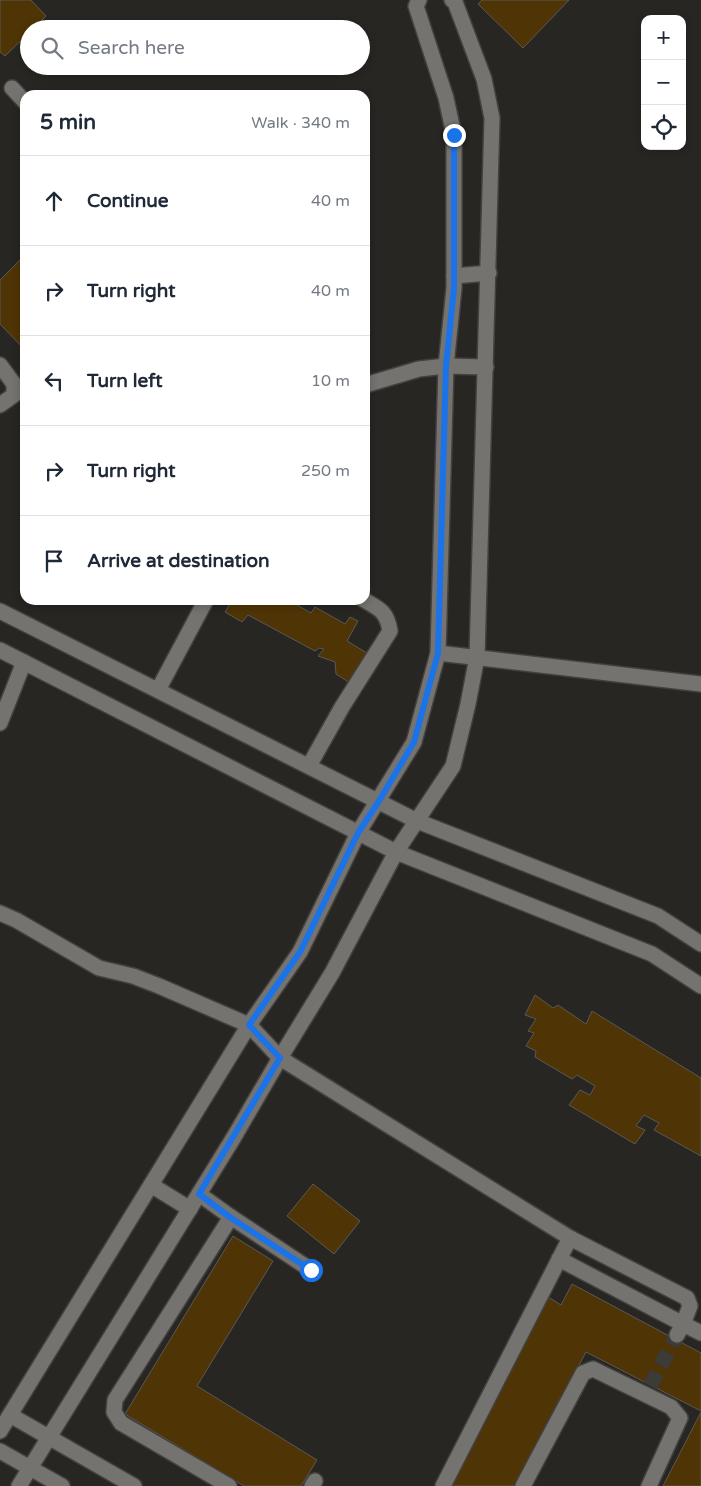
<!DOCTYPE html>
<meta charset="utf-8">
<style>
:root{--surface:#fff;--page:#f6f6f7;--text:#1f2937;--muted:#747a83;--line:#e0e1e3}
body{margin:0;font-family:"Varela Round",sans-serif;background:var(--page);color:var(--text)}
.controls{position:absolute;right:15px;top:15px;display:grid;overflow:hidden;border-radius:10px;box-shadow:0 2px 8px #0003}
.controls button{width:45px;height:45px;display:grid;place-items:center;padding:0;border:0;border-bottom:1px solid var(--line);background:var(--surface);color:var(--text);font:25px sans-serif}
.stop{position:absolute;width:15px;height:15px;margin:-11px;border:4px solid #1a73e8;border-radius:50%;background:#fff}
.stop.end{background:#1a73e8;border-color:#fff;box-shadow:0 1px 5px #0008}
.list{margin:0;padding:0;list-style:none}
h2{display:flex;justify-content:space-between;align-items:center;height:65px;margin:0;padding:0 20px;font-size:21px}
h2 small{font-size:16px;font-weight:400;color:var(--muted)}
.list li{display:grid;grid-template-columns:32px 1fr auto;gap:15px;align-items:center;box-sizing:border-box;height:90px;padding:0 20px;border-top:1px solid var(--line)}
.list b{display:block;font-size:19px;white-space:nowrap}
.list em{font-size:16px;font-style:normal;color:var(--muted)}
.icon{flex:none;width:28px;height:28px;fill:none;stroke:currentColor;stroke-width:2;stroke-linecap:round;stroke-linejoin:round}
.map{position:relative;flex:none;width:701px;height:1486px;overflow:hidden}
.search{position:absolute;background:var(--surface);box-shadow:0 2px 8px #0003;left:20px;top:20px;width:350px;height:55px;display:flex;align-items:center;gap:12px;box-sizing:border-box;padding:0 18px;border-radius:28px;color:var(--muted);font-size:19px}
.panel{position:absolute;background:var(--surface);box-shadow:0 2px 8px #0003;left:20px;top:90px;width:350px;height:515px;border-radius:15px}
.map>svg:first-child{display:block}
.building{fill:#4f3405;stroke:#5b5956}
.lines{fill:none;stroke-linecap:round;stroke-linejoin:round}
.minor-tunnel{stroke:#3c3b38;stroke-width:15;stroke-dasharray:15 8;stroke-linecap:butt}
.minor-casing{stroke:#42413f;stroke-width:18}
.minor{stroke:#74736f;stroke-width:15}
.route{stroke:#1a73e8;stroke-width:6}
</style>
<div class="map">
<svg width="701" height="1486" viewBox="0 0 701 1486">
<rect width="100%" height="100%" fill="#272623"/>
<g class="building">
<polygon points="0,0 31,0 46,16 33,29 29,29 29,33 5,56 0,52"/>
<polygon points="482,0 569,0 523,48 478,4"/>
<polygon points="25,255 25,350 0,324 0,280"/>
<polygon points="230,600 288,600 311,613 315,607 345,624 350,617 358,621 347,641 367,653 350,683 336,674 335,662 318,656 324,649 319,648 315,651 248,615 242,622 225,612 232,601"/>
<polygon points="535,995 553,1008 558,1005 586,1024 592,1011 701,1078 701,1156 654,1130 659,1123 644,1115 636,1126 645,1130 635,1144 569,1105 580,1090 590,1095 595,1086 577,1075 572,1079 535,1057 536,1051 526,1046 534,1033 528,1031 536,1019 525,1015"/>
<polygon points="313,1184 360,1221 334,1254 287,1216"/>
<polygon points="233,1236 273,1261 197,1386 317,1460 301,1486 244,1486 125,1414"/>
<polygon points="572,1284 701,1353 701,1411 586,1352 515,1486 449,1486 548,1297 561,1305"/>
<polygon points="701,1412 701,1486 663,1486"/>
</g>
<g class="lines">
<polyline class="minor-tunnel" points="650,1386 677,1335"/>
<defs>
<g id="minor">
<polyline points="12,88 25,102"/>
<polyline points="454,276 489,273"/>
<polyline points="0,365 14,384 14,395 0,405"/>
<polyline points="365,385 419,369 446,366 486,367"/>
<polyline points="0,611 417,821 658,916 701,944"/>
<polyline points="0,650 396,852 652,954 701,986"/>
<polyline points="438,653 701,684"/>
<polyline points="158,690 206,600"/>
<polyline points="0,723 24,662"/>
<path d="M 309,766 L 342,707 L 390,631 C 387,612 380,609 364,600"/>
<polyline points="0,913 16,920 99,968 133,976 159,986 249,1025 280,1058 570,1238 687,1298 690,1306 683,1324 701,1333"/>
<polyline points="151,1185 190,1209"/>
<polyline points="199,1194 231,1217 311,1270"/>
<polyline points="559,1259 683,1324 677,1335"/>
<polyline points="10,1415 134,1486"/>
<polyline points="0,1431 249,1025 300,952 358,833 414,742 438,653 446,366 454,288 454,135 446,98 416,6 419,0"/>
<polyline points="0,1451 62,1486"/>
<polyline points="19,1486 234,1137 280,1058 332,973 396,852 453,766 468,704 477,657 492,118 484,79 455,2 452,0"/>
<polyline points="229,1486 121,1423 114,1412 115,1400 231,1217"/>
<polyline points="312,1486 315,1481"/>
<polyline points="443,1486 570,1238"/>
<polyline points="523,1486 583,1373 593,1369 671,1407 680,1418 649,1486"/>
</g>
</defs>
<use href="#minor" class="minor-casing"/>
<use href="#minor" class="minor"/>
</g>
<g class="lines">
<polyline class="route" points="311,1270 231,1218 199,1194 280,1058 249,1025 300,952 358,833 379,801 414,742 438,653 446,366 454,288 454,135"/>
</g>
</svg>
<div class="controls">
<button>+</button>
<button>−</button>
<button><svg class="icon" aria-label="locate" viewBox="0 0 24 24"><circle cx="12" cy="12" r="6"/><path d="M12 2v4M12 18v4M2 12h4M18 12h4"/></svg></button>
</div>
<div class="stop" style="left:311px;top:1270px"></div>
<div class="stop end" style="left:454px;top:135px"></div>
<div class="search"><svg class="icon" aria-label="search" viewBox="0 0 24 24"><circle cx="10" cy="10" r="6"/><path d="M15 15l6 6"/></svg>Search here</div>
<section class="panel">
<h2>5 min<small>Walk · 340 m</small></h2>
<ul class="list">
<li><svg class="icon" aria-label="ahead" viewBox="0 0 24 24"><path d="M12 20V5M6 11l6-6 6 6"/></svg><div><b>Continue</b></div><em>40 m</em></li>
<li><svg class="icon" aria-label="right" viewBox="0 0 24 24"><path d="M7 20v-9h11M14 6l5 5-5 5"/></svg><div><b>Turn right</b></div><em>40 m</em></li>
<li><svg class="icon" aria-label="left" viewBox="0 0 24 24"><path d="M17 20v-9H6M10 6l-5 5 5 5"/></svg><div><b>Turn left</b></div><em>10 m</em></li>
<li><svg class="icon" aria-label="right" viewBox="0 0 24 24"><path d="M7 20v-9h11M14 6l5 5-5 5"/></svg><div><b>Turn right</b></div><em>250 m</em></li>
<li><svg class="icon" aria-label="arrive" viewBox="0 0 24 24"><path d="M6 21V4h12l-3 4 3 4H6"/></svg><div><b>Arrive at destination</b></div></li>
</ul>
</section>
</div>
